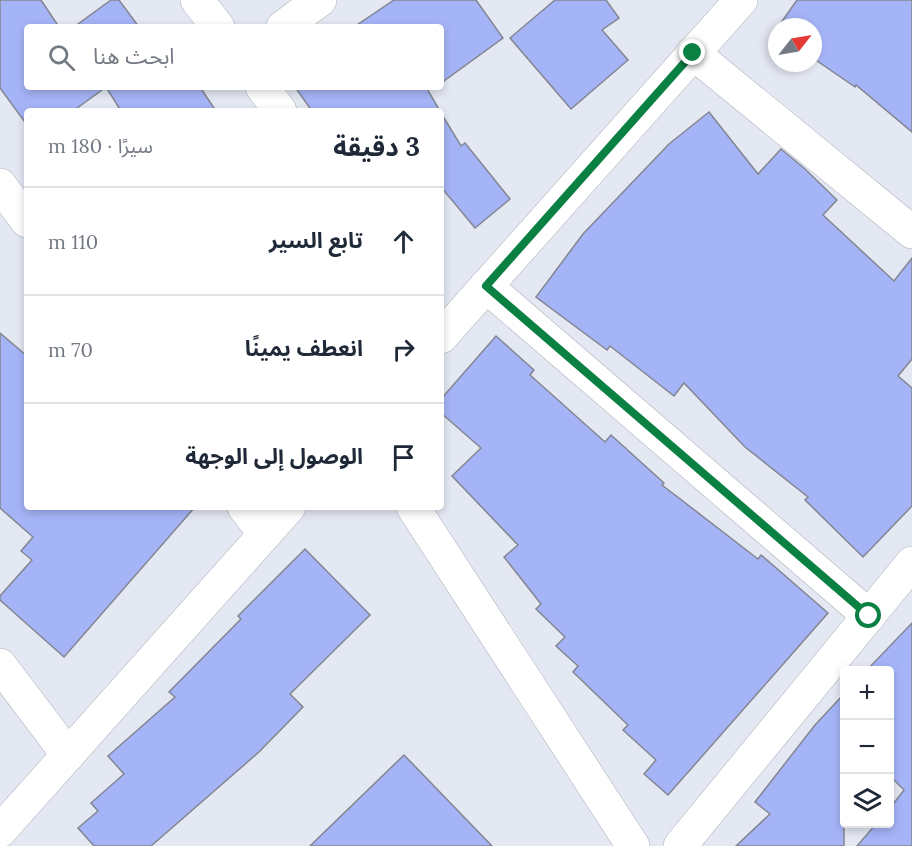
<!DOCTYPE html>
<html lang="ar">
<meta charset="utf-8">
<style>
:root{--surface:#fff;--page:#f6f6f7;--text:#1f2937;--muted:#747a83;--line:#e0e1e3}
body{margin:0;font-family:Lora,"Noto Sans Arabic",serif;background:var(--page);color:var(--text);direction:rtl}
.controls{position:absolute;right:18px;bottom:18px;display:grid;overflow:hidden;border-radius:6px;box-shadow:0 3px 9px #0003}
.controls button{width:54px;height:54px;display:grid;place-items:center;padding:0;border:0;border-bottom:2px solid var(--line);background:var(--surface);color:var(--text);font:30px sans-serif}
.compass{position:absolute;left:768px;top:18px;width:54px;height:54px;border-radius:50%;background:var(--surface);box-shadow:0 3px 9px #0003;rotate:59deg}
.stop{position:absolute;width:18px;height:18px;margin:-14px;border:4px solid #0b8043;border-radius:50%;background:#fff}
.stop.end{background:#0b8043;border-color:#fff;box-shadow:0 2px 6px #0008}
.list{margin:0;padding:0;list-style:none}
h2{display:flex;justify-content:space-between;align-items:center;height:78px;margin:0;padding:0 24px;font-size:26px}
h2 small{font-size:20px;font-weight:400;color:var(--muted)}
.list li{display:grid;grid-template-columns:39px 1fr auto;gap:18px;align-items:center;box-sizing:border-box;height:108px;padding:0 24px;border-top:2px solid var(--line)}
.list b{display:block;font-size:22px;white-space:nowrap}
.list em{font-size:20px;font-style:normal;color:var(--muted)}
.icon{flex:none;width:33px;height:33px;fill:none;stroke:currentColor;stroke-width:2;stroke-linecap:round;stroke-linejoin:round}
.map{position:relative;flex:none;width:912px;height:846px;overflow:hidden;direction:ltr}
.search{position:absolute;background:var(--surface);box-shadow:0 3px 9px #0003;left:24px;top:24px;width:420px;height:66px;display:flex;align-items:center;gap:15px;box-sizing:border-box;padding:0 21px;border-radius:6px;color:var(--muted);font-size:22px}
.panel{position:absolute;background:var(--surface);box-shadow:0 3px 9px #0003;left:24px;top:108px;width:420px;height:402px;border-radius:6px;direction:rtl}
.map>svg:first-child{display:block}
.building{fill:#a5b4f7;stroke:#838691;stroke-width:1.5}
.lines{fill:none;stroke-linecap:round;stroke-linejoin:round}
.minor-casing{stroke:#adb0bb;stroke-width:34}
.minor{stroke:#fff;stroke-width:33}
.route{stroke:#0b8043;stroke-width:8}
</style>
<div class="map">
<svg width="912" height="846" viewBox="0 0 912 846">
<rect width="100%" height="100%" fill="#e4e8f3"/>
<g class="building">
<polygon points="0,0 41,0 59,27 27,27 27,87 106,87 73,111 27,111 27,125 0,88"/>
<polygon points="111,0 119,0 139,27 74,27"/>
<polygon points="394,0 476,0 503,38 441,83 441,27 354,27"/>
<polygon points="555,0 606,0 619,18 602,30 628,60 571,109 510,38"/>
<polygon points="797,0 912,0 912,132 856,85 855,87 813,58 813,27 778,27"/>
<polygon points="106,87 200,87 216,111 121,111"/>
<polygon points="295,87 426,87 440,111 312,111"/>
<polygon points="709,112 758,174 781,149 805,169 837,200 823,215 894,281 912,258 912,359 898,376 912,388 912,506 863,557 805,500 808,497 745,447 684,383 674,396 610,346 607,350 536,297 583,234 669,144"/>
<polygon points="441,113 461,146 465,143 510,199 475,228 441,187"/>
<polygon points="0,333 27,356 27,507 195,507 64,657 0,600 0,596 32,560 21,551 33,537 0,508"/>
<polygon points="496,336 534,370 530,375 605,442 611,435 664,483 662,485 758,559 761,555 828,613 668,795 644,774 656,760 623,730 628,725 573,672 578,666 556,646 565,637 536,609 541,604 504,557 518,545 452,476 481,448 441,413 441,399"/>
<polygon points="305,549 370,615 290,694 303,707 259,752 151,846 94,846 78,828 98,811 91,803 124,774 108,756 175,697 169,692 241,619 238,616"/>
<polygon points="912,623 912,846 857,846 876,824 890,824 890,808 904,790 890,776 890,670 867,670"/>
<polygon points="844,694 844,846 736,846 770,814 755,802 815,725"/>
<polygon points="404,755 492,846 310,846"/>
</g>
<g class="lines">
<defs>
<g id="minor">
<polyline points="197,0 218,27"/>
<polyline points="283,27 320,0"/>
<polyline points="693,53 912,232"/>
<polyline points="262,87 280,111"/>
<polyline points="0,185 27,221"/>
<polyline points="486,286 869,616"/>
<polyline points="441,337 741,0"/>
<polyline points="244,507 265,534"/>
<polyline points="413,507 633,846"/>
<polyline points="0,665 68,755"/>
<polyline points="0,831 289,507"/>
<polyline points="680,846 912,563"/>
</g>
</defs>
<use href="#minor" class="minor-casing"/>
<use href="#minor" class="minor"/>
</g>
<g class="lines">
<polyline class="route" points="693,53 486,286 869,616"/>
</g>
</svg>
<div class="controls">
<button>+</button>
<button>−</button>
<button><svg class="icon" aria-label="layers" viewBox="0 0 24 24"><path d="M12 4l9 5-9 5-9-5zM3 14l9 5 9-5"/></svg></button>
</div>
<svg class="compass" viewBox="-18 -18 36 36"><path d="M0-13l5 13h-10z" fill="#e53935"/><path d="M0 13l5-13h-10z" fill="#747a83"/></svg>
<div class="stop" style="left:869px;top:616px"></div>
<div class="stop end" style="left:693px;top:53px"></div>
<div class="search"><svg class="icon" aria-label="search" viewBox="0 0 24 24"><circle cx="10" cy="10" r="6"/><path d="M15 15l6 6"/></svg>ابحث هنا</div>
<section class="panel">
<h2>3 دقيقة<small>سيرًا · 180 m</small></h2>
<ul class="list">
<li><svg class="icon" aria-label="ahead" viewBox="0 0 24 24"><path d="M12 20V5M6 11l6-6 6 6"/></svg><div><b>تابع السير</b></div><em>110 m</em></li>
<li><svg class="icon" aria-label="right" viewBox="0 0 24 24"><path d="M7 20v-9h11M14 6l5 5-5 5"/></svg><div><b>انعطف يمينًا</b></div><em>70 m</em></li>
<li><svg class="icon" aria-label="arrive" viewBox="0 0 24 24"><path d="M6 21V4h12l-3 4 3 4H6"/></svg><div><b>الوصول إلى الوجهة</b></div></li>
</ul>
</section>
</div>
